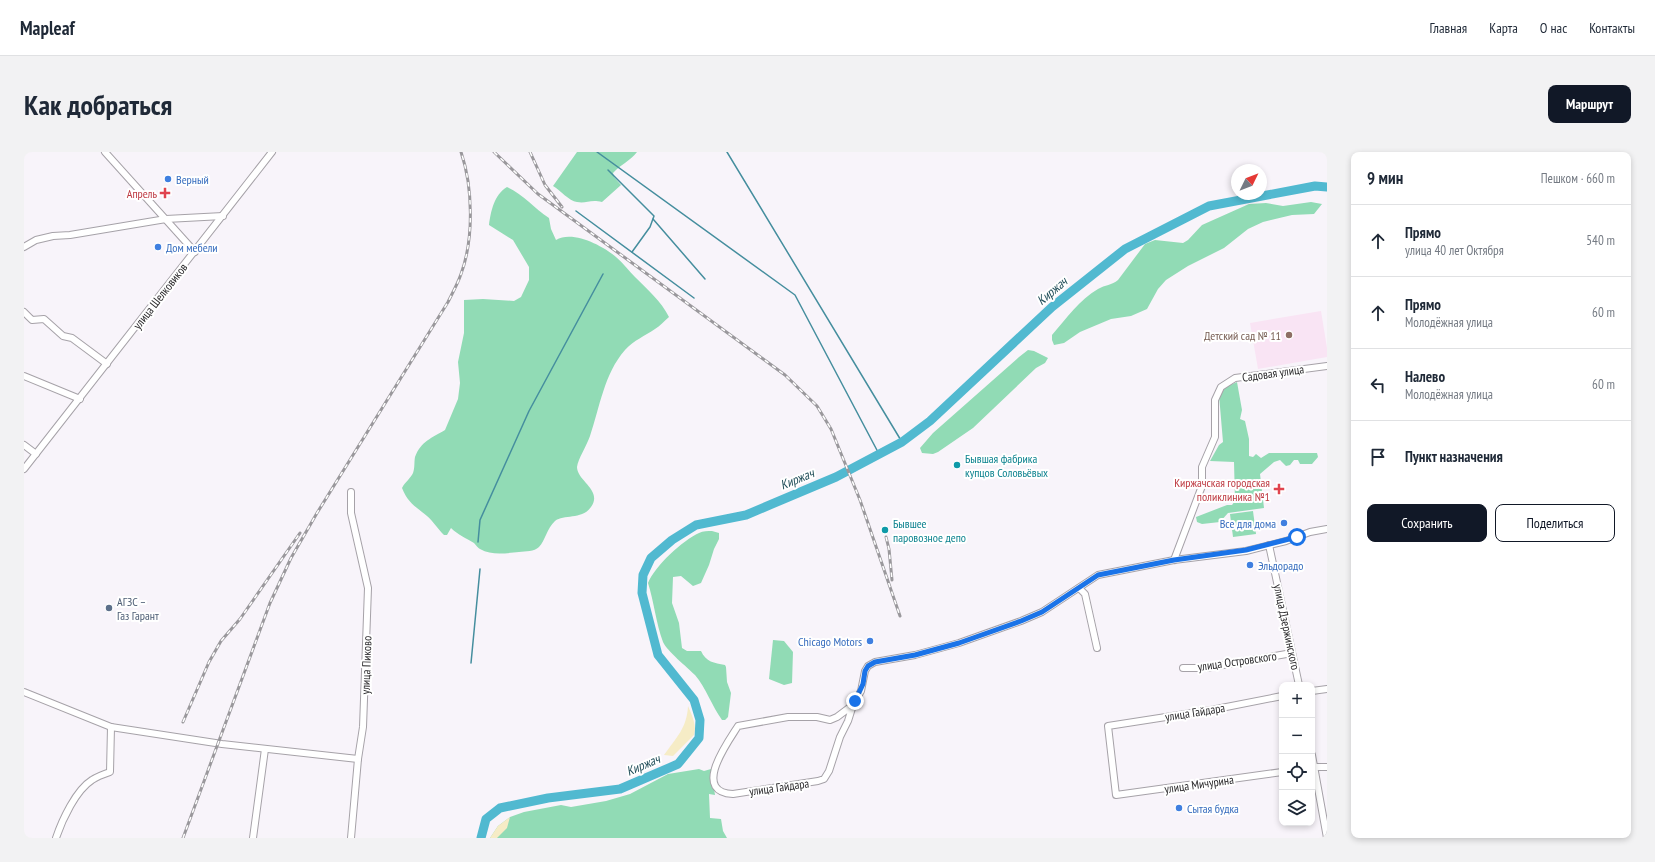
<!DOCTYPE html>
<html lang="ru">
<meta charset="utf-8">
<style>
:root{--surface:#fff;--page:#f2f2f3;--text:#1f2937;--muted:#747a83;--line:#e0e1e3;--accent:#111827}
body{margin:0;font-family:"PT Sans Narrow",sans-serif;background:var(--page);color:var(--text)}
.controls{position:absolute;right:12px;bottom:12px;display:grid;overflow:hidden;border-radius:8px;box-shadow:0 2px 6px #0003}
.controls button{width:36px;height:36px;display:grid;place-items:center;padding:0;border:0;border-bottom:1px solid var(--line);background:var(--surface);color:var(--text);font:20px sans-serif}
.compass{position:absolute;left:1207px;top:12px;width:36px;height:36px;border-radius:50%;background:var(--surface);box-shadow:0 2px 6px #0003;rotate:47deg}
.stop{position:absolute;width:12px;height:12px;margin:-9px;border:3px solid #1a73e8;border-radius:50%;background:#fff}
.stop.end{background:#1a73e8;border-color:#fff;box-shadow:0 1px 4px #0008}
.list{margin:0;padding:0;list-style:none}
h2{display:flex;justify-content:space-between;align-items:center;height:52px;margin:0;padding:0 16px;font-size:17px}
h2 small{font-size:13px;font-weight:400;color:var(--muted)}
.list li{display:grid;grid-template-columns:26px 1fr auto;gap:12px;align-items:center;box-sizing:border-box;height:72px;padding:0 16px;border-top:1px solid var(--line)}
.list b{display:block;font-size:15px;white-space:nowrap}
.list p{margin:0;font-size:13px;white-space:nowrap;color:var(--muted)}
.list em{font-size:13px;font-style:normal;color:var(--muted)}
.actions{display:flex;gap:8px;padding:12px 16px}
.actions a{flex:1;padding:9px 0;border:1px solid var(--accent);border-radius:8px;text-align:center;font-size:14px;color:var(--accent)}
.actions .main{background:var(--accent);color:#fff}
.icon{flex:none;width:22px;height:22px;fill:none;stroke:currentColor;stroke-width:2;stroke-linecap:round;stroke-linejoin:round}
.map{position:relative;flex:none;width:1303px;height:686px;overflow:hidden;border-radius:8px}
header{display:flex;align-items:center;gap:24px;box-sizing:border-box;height:56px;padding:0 20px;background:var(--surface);border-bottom:1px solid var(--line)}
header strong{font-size:19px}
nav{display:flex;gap:22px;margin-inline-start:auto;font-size:14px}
.intro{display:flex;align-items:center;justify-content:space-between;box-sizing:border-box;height:96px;padding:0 24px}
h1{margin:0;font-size:28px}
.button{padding:10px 18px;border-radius:8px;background:var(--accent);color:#fff;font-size:14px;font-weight:700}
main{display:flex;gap:24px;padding:0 24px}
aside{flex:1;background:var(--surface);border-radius:8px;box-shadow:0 2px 6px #0003}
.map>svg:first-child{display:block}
.education{fill:#f9e4f4}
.green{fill:#91dbb5}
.sand{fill:#f6ecc6}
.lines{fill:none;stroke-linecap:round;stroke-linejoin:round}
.stream{stroke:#458e9e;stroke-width:1.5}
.river{stroke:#51b9d0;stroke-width:9}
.minor-casing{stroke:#a6a2a8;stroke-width:8}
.minor{stroke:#fff;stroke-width:6}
.rail-casing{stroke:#9a989c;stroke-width:3}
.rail{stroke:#fff;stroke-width:1.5;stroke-dasharray:4.5;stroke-linecap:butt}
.route{stroke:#1a73e8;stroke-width:5}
.shop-dot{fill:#3f7fe0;stroke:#fff;stroke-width:1.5}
.health-dot{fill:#e0444e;stroke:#fff;stroke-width:1.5}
.education-dot{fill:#8d6e63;stroke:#fff;stroke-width:1.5}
.culture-dot{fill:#0f9aa8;stroke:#fff;stroke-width:1.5}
.service-dot{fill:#5c6f8a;stroke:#fff;stroke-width:1.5}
.labels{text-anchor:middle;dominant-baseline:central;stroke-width:4;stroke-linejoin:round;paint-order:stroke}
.shop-label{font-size:12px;fill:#366cbe;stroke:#fff;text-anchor:start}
.health-label{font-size:12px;fill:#be3a42;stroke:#fff;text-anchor:end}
.street-label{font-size:12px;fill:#2a292b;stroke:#fff}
.education-label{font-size:12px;fill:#785e54;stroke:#fff;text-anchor:end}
.culture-label{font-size:12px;fill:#0d838f;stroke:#fff;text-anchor:start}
.service-label{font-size:12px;fill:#4e5e75;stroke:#fff;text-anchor:start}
.water-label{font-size:13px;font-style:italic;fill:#224f5a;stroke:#fff}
</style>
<header>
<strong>Mapleaf</strong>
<nav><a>Главная</a><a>Карта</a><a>О нас</a><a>Контакты</a></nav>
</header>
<div class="intro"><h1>Как добраться</h1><a class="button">Маршрут</a></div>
<main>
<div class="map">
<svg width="1303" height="686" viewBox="0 0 1303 686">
<rect width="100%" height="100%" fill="#f8f4fa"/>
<polygon class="education" points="1297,159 1303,196 1303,205 1234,217 1226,171"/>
<g class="green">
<path d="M 553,0 L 613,0 C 606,9 596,13 589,21 L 590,25 L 597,33 L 578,50 C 566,47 562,52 553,50 C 545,49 536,38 529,34 Z"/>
<path d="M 483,35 C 499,42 510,56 525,66 L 527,77 L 532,88 C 549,78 579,94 592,105 C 599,111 605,119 611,125 C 624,138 637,149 645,165 C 640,169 636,174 631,177 C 621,184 610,188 601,198 C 580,222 576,255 566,284 C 563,293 554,307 553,315 C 553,329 579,338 567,355 C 558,368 540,362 531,369 C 523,376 521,389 515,395 C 510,400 502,399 495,400 C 483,401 468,404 456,397 C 454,396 452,393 450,391 C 442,386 434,383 427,376 L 423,383 L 420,383 C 414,377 409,369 403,364 C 391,354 384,351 378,336 C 381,330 387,326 389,321 C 391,316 390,310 391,305 C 397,289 408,286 421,278 L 434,247 L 436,231 L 434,210 L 440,181 L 440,148 L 459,147 L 490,149 L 497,145 L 505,128 L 505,115 L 489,88 L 465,73 C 467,59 470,43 483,35 Z"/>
<path d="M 1287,50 L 1298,52 L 1290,62 L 1268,63 L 1239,70 L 1224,77 L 1200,96 L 1164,114 L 1142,128 L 1134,137 L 1123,157 L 1107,164 L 1087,167 L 1056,180 L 1040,191 L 1030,193 L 1028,188 L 1028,183 C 1042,167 1056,147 1074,137 C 1081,133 1088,133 1094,128 L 1121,92 L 1131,88 L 1159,91 L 1164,88 L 1178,73 L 1225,52 L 1242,51 L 1259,54 Z"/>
<polygon points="1004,198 1010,199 1024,206 1021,211 1012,216 949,276 914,300 909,302 898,301 896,296 909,281 995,205"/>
<polygon points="1213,230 1218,258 1216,267 1221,269 1225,287 1225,304 1229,305 1232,302 1237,306 1245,301 1293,301 1294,305 1288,312 1276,312 1274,308 1270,308 1266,313 1262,314 1256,308 1250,310 1236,322 1240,356 1204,361 1196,370 1178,372 1173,370 1172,365 1203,353 1208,353 1211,349 1210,310 1186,309 1195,293 1199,290 1195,243 1200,236"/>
<polygon points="1229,359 1232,382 1209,385 1206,362"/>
<path d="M 688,379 L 695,381 L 695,387 L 690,397 L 685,413 L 677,431 L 669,434 L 657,424 L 649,425 L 648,451 L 655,471 L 658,496 L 663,499 L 677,499 C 682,510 690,511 701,513 L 702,515 L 703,530 L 707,541 L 704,565 L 701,568 L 698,568 C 688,554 682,536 671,523 C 663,515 643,499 639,490 C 632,471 630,450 624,431 C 631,414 659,388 675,381 C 679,379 684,379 688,379 Z"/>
<polygon points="749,488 760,489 769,500 768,531 760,533 745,527"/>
<polygon points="675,617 680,619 687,617 691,643 685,642 686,666 697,667 699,679 703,686 466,686 474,674 486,665 500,660 537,653 547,655 582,649 606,642 644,622"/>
</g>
<g class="sand">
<path d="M 664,554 C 668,563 673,574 670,583 L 649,604 L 640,603 C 652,586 663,576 664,554 Z"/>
<polygon points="486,665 483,676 473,686 466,686 474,674"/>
</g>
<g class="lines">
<g class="stream">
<polyline points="573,0 771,143 855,302"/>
<polyline points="703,0 878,290"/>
<polyline points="584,18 630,64 626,75 608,100"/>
<polyline points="552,59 670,146"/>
<polyline points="629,67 681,127"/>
<polyline points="454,390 456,368 505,259 579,122"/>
<polyline points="447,511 456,417"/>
</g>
<polyline class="river" points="457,686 462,667 476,656 524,646 596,637 654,612 675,586 676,568 670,548 634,503 618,441 619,423 627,406 648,388 672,373 722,363 812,325 878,290 906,269 1028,155 1101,97 1185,54 1291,34 1303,35"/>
<defs>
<g id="minor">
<polyline points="81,0 171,100"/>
<polyline points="0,95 12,88 29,84 46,83 142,67 199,64"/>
<polyline points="0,160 8,168 20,167 39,184 48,186 83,212"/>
<polyline points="0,224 56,247"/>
<polyline points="0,293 12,302"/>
<polyline points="0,317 248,0"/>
<polyline points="327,340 327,361 344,436 339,575 334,607 327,686"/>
<polyline points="1245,393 1275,533"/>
<polyline points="1150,408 1178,334 1178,315 1191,285 1191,248 1197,235 1211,226 1303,214"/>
<polyline points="1055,436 1061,442 1073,496"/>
<polyline points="1159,516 1182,516 1268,501"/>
<polyline points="1288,539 1303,537"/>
<polyline points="0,540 87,575 198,592 334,607"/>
<polyline points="1258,544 1187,558 1084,574 1092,643 1258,620"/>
<path d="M 829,553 L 824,569 L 816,585 L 805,619 L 800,627 L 794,629 L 709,642 C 667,640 704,590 714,574 L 764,565 L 793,565 L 806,568 L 813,565 L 829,553 L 837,539 L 841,519 L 844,514 L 851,510 L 891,503 L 935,491 L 997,469 L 1018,460 L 1074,423 L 1150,408 L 1222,399 L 1262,389 L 1286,380 L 1303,377"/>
<polyline points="1288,603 1303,686"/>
<polyline points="1288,615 1303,615"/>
<path d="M 32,686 C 38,668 52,638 68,628 C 74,624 80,622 86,620 L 87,575"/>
<polyline points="229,686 241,597"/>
</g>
</defs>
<use href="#minor" class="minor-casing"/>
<use href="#minor" class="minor"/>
<defs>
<g id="rail">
<polyline points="470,0 514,42 761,223 793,254 807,277 836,348 876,464"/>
<polyline points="506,0 521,33 538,55"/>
<polyline points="862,385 865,397 868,428"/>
<polyline points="159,570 185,510 197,489 216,467 276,381"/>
<path d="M 159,686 L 246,451 L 267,406 L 293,361 L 424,150 C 429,140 434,131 437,122 C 450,87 449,35 437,0"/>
</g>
</defs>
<use href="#rail" class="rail-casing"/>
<use href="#rail" class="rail"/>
</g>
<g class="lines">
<polyline class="route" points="831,549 839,532 841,519 844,514 851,510 891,503 935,491 997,469 1018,460 1074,423 1150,408 1222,398 1273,385"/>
</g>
<g class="shop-dot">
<circle cx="144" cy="27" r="4"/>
<circle cx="134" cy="95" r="4"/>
<circle cx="1260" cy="371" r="4"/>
<circle cx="1226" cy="413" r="4"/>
<circle cx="846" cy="489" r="4"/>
<circle cx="1155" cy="656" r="4"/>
</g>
<g class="health-dot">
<path d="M139 35h4v4h4v4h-4v4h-4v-4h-4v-4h4z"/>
<path d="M1253 331h4v4h4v4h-4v4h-4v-4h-4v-4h4z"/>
</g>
<circle class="education-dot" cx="1265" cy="183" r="4"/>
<g class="culture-dot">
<circle cx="933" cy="313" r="4"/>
<circle cx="861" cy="378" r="4"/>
</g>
<circle class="service-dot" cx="85" cy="456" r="4"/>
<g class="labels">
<g class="shop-label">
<text x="152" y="27">Верный</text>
<text x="142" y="95">Дом мебели</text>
<text x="1252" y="371" text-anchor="end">Все для дома</text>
<text x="1234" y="413">Эльдорадо</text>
<text x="838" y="489" text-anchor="end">Chicago Motors</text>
<text x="1163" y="656">Сытая будка</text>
</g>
<g class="health-label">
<text x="133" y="41">Апрель</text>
<text x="1246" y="330">Киржачская городская<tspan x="1246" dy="14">поликлиника №1</tspan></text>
</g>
<g class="street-label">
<text transform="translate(136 144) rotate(-52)">улица Шелковиков</text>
<text transform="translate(1249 221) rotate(-8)">Садовая улица</text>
<text transform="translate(1263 475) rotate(78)">улица Дзержинского</text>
<text transform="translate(1213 509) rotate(-8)">улица Островского</text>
<text transform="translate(342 513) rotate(-88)">улица Пиково</text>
<text transform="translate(1171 560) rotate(-9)">улица Гайдара</text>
<text transform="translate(1175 632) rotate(-8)">улица Мичурина</text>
<text transform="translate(755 635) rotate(-8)">улица Гайдара</text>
</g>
<g class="education-label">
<text x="1257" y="183">Детский сад № 11</text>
</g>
<g class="culture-label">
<text x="941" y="306">Бывшая фабрика<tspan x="941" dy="14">купцов Соловьёвых</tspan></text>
<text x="869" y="371">Бывшее<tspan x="869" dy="14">паровозное депо</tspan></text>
</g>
<g class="service-label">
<text x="93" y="449">АГЗС –<tspan x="93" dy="14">Газ Гарант</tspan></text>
</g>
<g class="water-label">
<text transform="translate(1028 139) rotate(-40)">Киржач</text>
<text transform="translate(773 327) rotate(-22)">Киржач</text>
<text transform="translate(619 613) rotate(-23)">Киржач</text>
</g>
</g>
</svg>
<div class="controls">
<button>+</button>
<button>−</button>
<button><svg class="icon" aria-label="locate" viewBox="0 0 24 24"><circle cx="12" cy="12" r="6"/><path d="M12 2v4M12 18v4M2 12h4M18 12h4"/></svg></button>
<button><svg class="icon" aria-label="layers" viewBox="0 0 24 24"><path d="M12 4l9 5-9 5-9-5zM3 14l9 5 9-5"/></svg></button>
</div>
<svg class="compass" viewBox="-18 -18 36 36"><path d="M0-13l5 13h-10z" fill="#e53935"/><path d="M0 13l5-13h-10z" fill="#747a83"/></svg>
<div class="stop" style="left:1273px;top:385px"></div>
<div class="stop end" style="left:831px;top:549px"></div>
</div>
<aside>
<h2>9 мин<small>Пешком · 660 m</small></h2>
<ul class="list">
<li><svg class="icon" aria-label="ahead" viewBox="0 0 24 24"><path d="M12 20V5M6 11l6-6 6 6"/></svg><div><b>Прямо</b><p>улица 40 лет Октября</p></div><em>540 m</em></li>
<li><svg class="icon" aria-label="ahead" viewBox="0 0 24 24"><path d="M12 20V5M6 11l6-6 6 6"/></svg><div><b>Прямо</b><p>Молодёжная улица</p></div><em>60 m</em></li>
<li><svg class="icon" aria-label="left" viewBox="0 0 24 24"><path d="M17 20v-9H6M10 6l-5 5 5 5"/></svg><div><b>Налево</b><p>Молодёжная улица</p></div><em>60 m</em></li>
<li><svg class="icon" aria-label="arrive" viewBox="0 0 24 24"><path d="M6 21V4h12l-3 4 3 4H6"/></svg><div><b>Пункт назначения</b></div></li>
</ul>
<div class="actions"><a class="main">Сохранить</a><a>Поделиться</a></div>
</aside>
</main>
